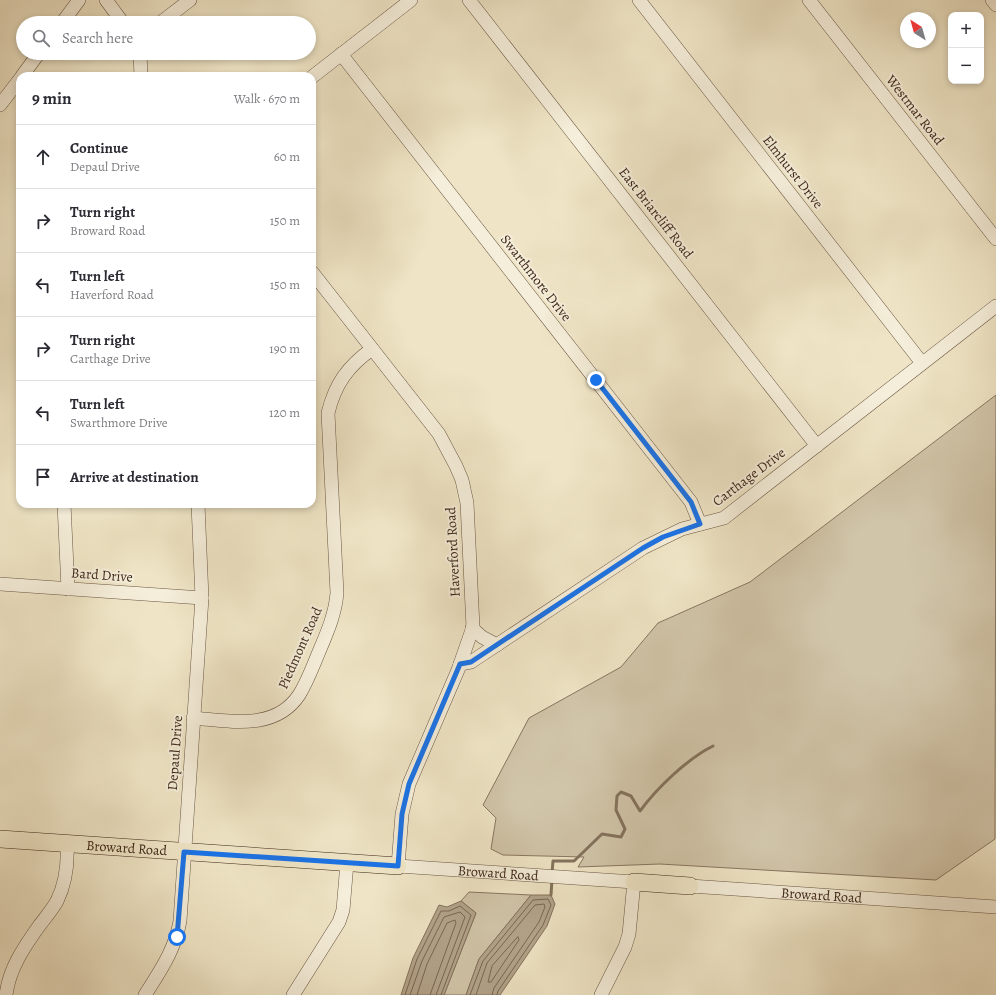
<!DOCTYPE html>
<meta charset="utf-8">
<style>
:root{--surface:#fff;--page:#f7f7f7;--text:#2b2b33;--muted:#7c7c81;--line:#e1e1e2}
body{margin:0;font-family:Alegreya,serif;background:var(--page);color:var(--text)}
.controls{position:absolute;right:12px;top:12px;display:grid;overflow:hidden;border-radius:8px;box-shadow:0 2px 6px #0003}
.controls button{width:36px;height:36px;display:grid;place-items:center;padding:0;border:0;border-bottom:1px solid var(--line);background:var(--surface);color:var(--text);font:20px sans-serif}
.compass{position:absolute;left:900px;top:12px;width:36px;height:36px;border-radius:50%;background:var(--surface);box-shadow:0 2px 6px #0003;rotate:323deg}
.stop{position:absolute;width:12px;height:12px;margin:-9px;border:3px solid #1a73e8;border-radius:50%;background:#fff}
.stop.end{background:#1a73e8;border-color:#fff;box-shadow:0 1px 4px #0008}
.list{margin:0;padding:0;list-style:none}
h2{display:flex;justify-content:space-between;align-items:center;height:52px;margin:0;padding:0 16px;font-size:17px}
h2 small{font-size:13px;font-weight:400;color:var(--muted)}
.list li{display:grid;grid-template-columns:26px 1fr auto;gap:12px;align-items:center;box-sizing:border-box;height:64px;padding:0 16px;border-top:1px solid var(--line)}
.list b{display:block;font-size:15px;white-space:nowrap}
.list p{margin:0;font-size:13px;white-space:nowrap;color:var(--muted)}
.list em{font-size:13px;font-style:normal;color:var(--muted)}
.icon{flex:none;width:22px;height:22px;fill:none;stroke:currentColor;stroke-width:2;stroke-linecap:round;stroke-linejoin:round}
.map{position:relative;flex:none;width:996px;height:995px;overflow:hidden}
.search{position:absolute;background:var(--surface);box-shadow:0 2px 6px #0003;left:16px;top:16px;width:300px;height:44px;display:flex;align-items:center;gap:10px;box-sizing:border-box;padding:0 14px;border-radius:22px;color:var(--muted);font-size:15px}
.panel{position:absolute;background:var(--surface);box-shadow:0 2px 6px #0003;left:16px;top:72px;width:300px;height:436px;border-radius:12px}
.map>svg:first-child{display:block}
.green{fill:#d1c5a9;stroke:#887661}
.water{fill:#b3a48b;stroke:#84725d}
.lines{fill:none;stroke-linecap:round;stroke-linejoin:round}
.shore{stroke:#786652;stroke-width:1}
.stream{stroke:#84725d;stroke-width:3}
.minor-casing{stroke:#6a5644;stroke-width:14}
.major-casing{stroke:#3e2719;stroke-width:18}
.minor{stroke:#f5eeda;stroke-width:13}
.major{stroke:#efe5c6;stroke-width:17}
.route{stroke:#1a73e8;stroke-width:5}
.labels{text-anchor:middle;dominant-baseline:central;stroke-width:4;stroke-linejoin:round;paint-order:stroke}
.street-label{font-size:14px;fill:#3e2719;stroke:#f5eeda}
</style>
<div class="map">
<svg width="996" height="995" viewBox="0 0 996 995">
<rect width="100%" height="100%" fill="#efe5c6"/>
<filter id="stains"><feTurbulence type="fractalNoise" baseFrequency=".005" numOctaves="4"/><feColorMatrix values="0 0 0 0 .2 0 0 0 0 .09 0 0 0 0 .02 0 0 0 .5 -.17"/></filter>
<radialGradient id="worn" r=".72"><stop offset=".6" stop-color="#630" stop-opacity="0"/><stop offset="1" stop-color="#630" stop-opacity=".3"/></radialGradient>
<g class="green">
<polygon points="996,395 995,839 936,880 660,864 578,867 584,857 503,855 491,849 496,818 483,805 529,718 621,667 658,623 750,582"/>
<polygon points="469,892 531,895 479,959 466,995 444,995 476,913 461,901"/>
</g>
<g class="water">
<polygon points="531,895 551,895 555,904 547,926 500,995 466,995 479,959"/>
<polygon points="461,901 476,913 444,995 401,995 413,958 439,905 447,907"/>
</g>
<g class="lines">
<g class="shore">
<polygon points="518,937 519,940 491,982 488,982 492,966"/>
<polyline points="405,995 417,959 441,911 449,911 460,906 471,915 441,995"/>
<polyline points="410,995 422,961 444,917 460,912 465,917 436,995"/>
<polyline points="417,995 427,964 447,923 455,920 456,923 430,995"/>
<polyline points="470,995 483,961 533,900 548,899 551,905 543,925 498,991 497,995"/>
<polyline points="476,995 487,963 535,905 544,904 545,907 539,922 494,988 492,995"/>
</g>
<g class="stream">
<path d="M 552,873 L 553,861 L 574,861 L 602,834 L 621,837 L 625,829 L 616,810 L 617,796 L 621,792 L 631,796 L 640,811 C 657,788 687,759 713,746"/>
<polyline points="551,895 552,879"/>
</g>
<defs>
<g id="minor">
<polyline points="106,0 123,23"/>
<polyline points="469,0 817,446"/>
<polyline points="639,0 922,363"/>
<polyline points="809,0 996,239"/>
<polyline points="992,0 996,5"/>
<polyline points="62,23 79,0"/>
<polyline points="160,23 190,0"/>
<polyline points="140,53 141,76"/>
<polyline points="341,54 691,502 700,524"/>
<polyline points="22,76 39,53"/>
<polyline points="312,77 411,0"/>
<polyline points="0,105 20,79"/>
<path id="s1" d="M 312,272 L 439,434 L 456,466 L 462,480 L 467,503 L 473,627 L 458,670 L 409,784 L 402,814 L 398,866 L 634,882 L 629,934 L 625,947 L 601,995"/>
<polyline points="64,504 68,589"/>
<polyline points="0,584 202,598"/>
<polyline points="472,628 482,637 497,645"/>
<polyline points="460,664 471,662 480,656 643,548 682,529 724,518 996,306"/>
<path d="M 193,718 C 230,721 275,731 299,695 C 306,684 311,671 316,659 C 325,637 335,617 337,593 L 328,413 C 335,384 348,366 372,349"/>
<path id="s2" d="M 690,886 L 996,907"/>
<path d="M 6,995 C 9,969 24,947 39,926 C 45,918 52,910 57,901 C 66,883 68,863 67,844"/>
<path d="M 145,995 C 160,971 175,950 180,921 L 202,598 L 198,504"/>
<polyline points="293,995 339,922 343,910 347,863"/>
</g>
<g id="major">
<path id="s3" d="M 0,839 L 398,866"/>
<polyline points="634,882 690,886"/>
</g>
</defs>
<use href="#minor" class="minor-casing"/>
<use href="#major" class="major-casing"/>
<use href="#minor" class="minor"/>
<use href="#major" class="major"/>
</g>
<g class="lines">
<polyline class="route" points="177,937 184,852 398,866 402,814 409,784 460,664 471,662 480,656 643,548 663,537 700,524 691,502 596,380"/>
</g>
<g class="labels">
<g class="street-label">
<text transform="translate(915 110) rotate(52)">Westmar Road</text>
<text transform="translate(793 172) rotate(52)">Elmhurst Drive</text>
<text transform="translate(656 213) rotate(52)">East Briarcliff Road</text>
<text transform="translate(536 278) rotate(52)">Swarthmore Drive</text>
<text transform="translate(749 477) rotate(-37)">Carthage Drive</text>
<text transform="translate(453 552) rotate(-93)">Haverford Road</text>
<text transform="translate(102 575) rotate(4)">Bard Drive</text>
<text transform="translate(300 648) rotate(-66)">Piedmont Road</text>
<text transform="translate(175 753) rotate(-86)">Depaul Drive</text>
<text stroke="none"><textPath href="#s3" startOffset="127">Broward Road</textPath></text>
<text stroke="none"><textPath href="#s1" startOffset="758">Broward Road</textPath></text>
<text stroke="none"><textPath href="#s2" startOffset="132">Broward Road</textPath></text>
</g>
</g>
<rect width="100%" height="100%" filter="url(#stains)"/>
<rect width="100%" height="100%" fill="url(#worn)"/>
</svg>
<div class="controls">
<button>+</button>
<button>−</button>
</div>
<svg class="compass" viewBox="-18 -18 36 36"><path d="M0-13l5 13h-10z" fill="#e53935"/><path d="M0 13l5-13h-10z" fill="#7c7c81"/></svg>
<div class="stop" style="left:177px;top:937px"></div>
<div class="stop end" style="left:596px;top:380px"></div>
<div class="search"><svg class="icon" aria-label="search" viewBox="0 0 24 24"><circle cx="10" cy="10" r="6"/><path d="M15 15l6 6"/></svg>Search here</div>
<section class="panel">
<h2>9 min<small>Walk · 670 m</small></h2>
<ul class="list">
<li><svg class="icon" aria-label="ahead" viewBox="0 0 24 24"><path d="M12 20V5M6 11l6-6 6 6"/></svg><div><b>Continue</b><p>Depaul Drive</p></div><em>60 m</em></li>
<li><svg class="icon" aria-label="right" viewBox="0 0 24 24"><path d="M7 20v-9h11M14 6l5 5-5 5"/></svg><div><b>Turn right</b><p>Broward Road</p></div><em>150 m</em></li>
<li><svg class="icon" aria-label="left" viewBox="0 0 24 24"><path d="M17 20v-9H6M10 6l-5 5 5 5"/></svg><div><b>Turn left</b><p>Haverford Road</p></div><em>150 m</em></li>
<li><svg class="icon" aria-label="right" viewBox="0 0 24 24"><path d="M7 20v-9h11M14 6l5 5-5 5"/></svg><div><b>Turn right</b><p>Carthage Drive</p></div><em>190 m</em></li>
<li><svg class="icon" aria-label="left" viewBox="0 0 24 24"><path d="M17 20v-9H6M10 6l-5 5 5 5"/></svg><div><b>Turn left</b><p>Swarthmore Drive</p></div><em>120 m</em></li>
<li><svg class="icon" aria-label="arrive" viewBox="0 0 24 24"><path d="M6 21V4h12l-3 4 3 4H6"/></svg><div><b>Arrive at destination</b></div></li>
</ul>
</section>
</div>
